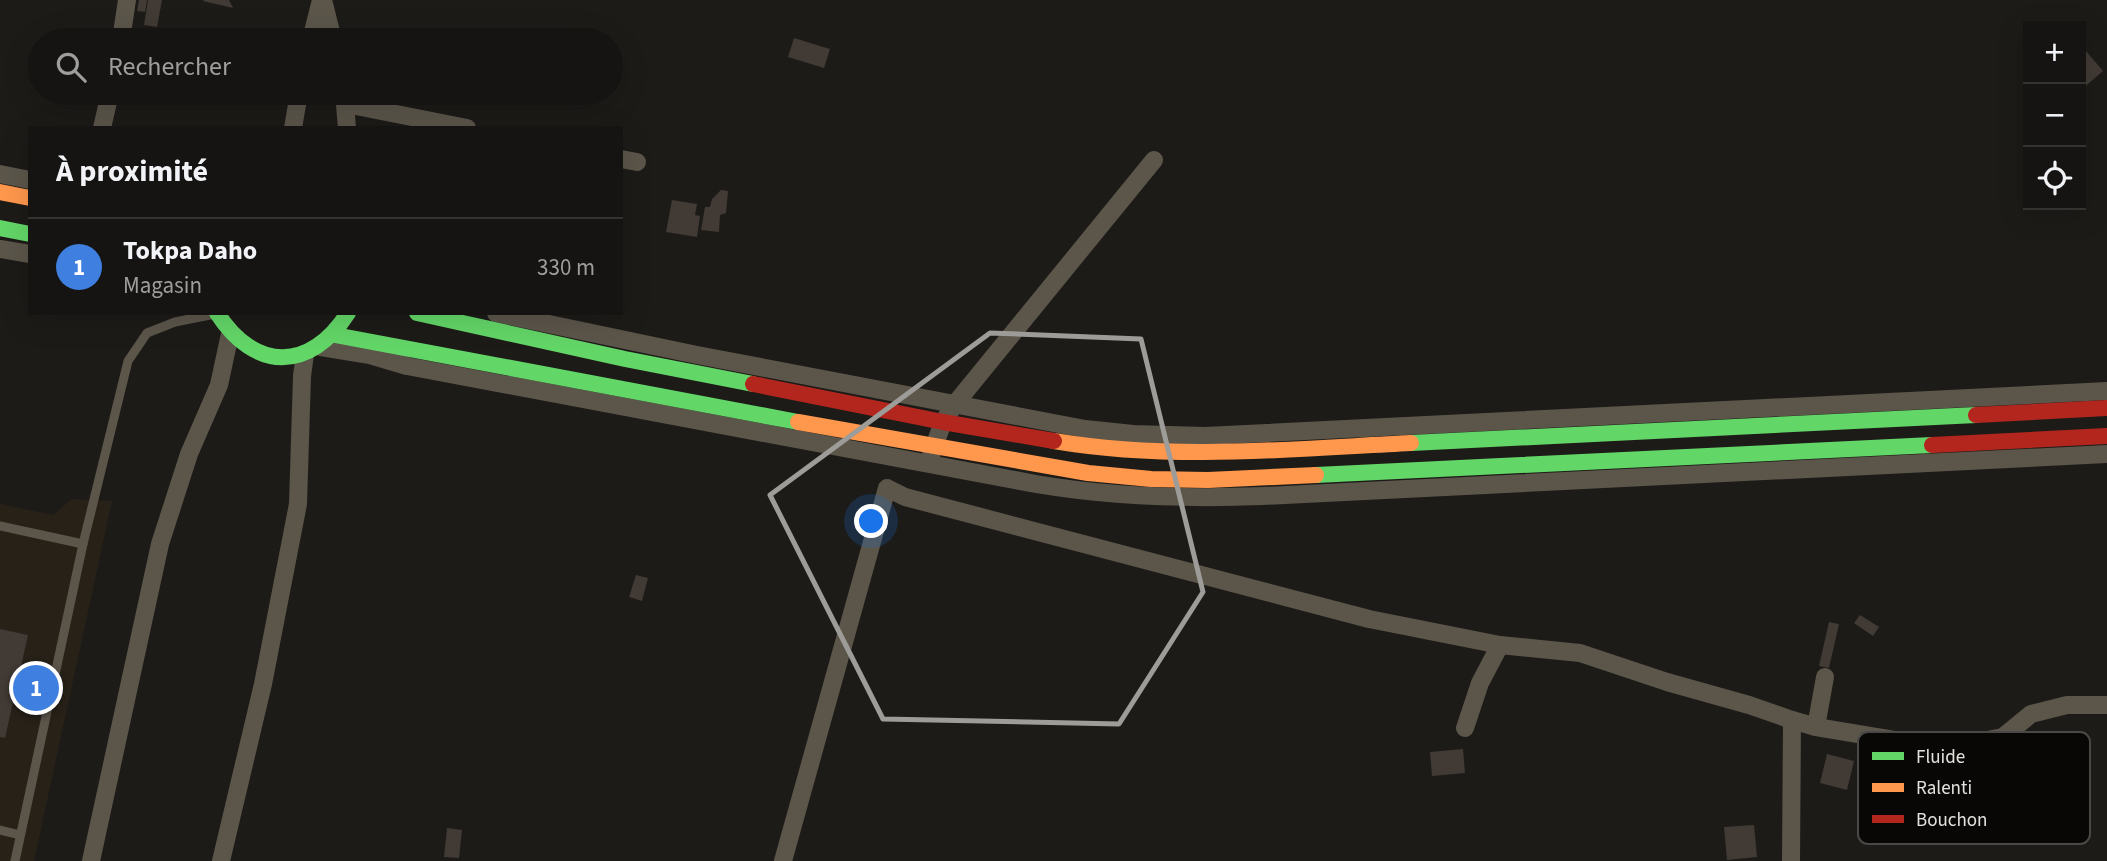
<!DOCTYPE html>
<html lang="fr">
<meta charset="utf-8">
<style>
:root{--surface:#161412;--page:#232120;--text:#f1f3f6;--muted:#9e9e9f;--line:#353332;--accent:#0b8043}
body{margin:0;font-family:"Source Sans 3",sans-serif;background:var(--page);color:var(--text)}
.controls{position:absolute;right:21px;top:21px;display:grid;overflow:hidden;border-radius:0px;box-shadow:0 7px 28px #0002}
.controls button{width:63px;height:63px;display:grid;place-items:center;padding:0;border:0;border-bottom:2px solid var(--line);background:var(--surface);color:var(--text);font:35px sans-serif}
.you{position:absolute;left:872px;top:522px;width:24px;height:24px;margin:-18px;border:5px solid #fff;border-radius:50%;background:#1a73e8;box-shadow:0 0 0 10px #1a73e833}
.badge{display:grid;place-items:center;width:46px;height:46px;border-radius:50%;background:var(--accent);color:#fff;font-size:23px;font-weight:700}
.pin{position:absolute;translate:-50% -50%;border:4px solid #fff;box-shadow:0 2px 7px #0006}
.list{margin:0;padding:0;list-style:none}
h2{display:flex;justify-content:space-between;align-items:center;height:91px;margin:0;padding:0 28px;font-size:30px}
h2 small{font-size:23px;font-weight:400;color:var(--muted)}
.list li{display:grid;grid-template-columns:46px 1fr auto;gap:21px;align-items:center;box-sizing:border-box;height:98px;padding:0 28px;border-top:2px solid var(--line)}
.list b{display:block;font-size:26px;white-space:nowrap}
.list p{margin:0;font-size:23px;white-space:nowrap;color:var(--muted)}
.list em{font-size:23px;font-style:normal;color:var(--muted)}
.icon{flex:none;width:38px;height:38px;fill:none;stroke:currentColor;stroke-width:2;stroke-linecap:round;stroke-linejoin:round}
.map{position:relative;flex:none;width:2107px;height:861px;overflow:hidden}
.search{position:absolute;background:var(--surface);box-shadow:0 7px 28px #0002;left:28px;top:28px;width:595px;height:77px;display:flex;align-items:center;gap:18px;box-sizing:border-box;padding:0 24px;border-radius:38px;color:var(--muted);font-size:26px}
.panel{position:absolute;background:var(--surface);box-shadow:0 7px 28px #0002;left:28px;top:126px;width:595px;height:189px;border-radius:0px}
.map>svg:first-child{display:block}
.built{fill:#272118}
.building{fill:#413a35}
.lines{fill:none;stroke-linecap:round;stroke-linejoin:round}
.lane{stroke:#5b554a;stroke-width:9}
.street{stroke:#5b554a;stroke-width:18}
.fast{stroke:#63d668;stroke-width:16}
.slow{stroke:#ff974d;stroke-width:16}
.jam{stroke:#b3261e;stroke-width:16}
.marked{fill:none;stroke:#9d9c98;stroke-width:5;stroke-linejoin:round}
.key{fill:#080705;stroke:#494846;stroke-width:2}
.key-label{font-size:19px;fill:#e2e1dd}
</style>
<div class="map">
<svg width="2107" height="861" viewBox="0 0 2107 861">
<rect width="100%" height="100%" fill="#1d1b18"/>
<polygon class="built" points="72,499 112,501 34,861 0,861 0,504 53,515"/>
<g class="building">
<polygon points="139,0 147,0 145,12 137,11"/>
<polygon points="148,0 162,0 157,27 144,25"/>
<polygon points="204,0 229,0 233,8 203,1"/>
<polygon points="794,38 830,49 824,68 788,57"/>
<polygon points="2086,51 2103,71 2081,90 2081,56"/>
<polygon points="721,190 728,191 726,213 720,215 719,232 701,230 705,207 710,207 712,199"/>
<polygon points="672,200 697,204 695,215 700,216 697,237 666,232"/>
<polygon points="636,575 648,578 642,601 629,597"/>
<polygon points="1860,615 1879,627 1873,636 1854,623"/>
<polygon points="1829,622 1839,624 1829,668 1819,666"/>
<polygon points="0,629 28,635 5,738 0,737"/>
<polygon points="1463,749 1465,773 1432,776 1430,752"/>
<polygon points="1827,754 1854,761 1847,790 1820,783"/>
<polygon points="1754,825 1757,857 1727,860 1724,827"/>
<polygon points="447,828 462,830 459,858 444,857"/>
</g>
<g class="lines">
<g class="lane">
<polyline points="0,526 83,544 128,361 147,333 175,322 215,314"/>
<polyline points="0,830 20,835"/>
<polyline points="15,861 83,544"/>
</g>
<g class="street">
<polyline points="323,0 333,40"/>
<polyline points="121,40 127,0"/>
<polyline points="311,40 321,0"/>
<polyline points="344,93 347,128"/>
<polyline points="346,104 467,128"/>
<polyline points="102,128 110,93"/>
<polyline points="293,128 299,93"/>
<polyline points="621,159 637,162"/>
<polyline points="0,174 30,180"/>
<polyline points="0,249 30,254"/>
<polyline points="496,313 697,355 1085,429 1133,434 1205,436 2107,391"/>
<path d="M 321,347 L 370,355 L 407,366 L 1036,484 C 1112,497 1186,499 1263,496 L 2107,454"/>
<polyline points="930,458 943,422 955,404 1154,160"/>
<polyline points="1500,645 1580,653 1667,682 1749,705 1792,720 1816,727 1924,745 1961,745 2003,737 2031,714 2067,705 2107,705"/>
<polyline points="1816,727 1825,677"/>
<polyline points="91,861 160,544 189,454 219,385 230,334"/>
<polyline points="221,861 263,684 298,504 302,376 305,354"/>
<polyline points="783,861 887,488 905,497 1369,619 1500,645 1480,683 1465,728"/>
<polyline points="1791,861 1792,720"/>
</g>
<g class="fast">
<polyline points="0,228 30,234"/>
<path d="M 217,313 C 255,372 310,372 348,313"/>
<polyline points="417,313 625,359 753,384"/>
<polyline points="335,335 798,422"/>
<polyline points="1411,443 1976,415"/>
<polyline points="1316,475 1932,445"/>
</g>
<g class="slow">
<polyline points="0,192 30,198"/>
<polyline points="798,422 1088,473 1151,479 1208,480 1316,475"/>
<path d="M 1054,441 C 1172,461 1292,449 1411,443"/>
</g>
<g class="jam">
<polyline points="753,384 943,422 1054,441"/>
<polyline points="1976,415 2107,408"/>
<polyline points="1932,445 2107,436"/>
</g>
</g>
<path class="marked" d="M 990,333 L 1141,339 L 1203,592 L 1119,724 L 883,719 L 770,495 Z"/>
<rect x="1858" y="732" width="232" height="112" rx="10" class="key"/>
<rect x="1872" y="752" width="32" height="8" fill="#63d668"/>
<rect x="1872" y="783" width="32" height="9" fill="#ff974d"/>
<rect x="1872" y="815" width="32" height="8" fill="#b3261e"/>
<g class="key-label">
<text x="1916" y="763">Fluide</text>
<text x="1916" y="794">Ralenti</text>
<text x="1916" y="826">Bouchon</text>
</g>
</svg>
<div class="controls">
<button>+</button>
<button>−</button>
<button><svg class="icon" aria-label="locate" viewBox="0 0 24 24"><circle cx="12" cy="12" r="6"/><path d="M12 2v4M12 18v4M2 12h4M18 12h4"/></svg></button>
</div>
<div class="you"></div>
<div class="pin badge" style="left:36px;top:688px;background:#3f7fe0">1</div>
<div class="search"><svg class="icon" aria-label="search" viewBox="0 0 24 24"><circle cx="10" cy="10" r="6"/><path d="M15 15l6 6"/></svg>Rechercher</div>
<section class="panel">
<h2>À proximité<small></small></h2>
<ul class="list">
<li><span class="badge" style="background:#3f7fe0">1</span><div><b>Tokpa Daho</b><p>Magasin</p></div><em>330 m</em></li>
</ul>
</section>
</div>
